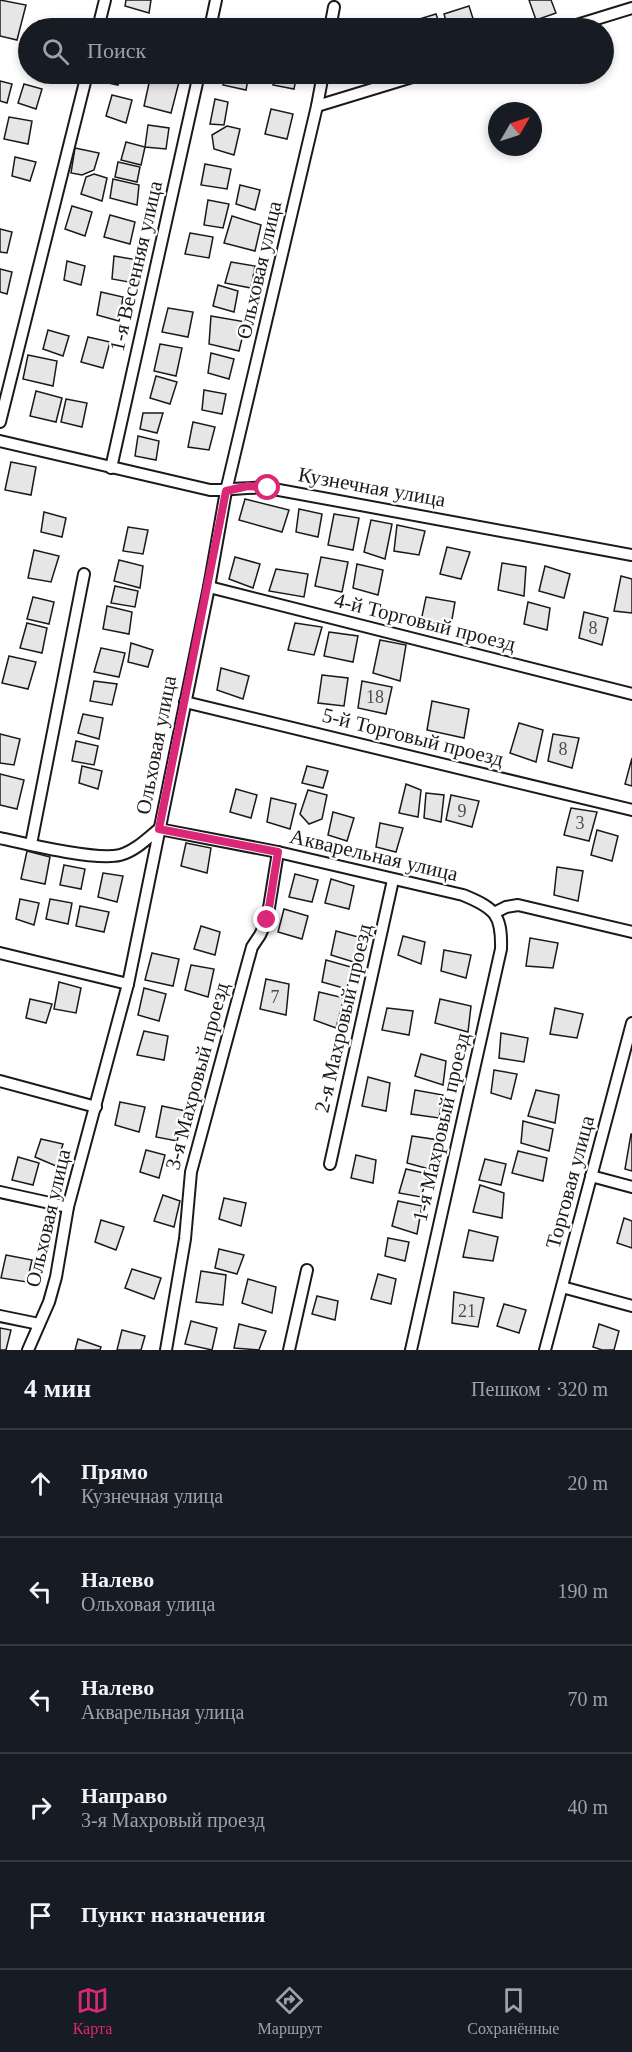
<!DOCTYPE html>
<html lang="ru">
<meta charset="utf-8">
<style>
:root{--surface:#171b24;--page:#20242c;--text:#f1f3f6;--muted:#9ea1a6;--line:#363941;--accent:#db2777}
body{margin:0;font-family:"Times New Roman",serif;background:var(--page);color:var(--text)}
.compass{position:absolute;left:488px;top:102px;width:54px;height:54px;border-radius:50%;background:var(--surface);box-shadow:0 3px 9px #0003;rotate:51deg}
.stop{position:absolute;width:18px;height:18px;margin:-14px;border:4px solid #db2777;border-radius:50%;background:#fff}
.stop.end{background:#db2777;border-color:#fff;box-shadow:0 2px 6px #0008}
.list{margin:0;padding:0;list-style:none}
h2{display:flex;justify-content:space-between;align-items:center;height:78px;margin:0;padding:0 24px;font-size:26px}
h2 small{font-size:20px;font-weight:400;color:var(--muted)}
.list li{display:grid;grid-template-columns:39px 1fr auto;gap:18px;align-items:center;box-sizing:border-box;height:108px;padding:0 24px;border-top:2px solid var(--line)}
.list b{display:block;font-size:22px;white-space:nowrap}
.list p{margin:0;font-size:20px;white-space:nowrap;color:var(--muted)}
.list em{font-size:20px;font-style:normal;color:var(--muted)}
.icon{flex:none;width:33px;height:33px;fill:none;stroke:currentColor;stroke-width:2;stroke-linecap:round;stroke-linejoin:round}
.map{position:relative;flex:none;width:632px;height:1350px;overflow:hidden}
.search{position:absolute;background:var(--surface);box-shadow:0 3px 9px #0003;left:18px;right:18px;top:18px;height:66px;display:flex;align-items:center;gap:15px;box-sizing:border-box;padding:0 21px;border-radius:33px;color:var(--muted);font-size:22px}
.sheet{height:618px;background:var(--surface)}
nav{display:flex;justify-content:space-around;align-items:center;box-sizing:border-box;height:84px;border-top:2px solid var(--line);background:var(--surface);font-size:16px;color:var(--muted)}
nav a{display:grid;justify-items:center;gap:3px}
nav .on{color:var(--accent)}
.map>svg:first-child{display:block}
.building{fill:#e6e6e6;stroke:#1a1a1a;stroke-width:1.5}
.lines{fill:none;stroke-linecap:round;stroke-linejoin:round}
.street-casing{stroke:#1a1a1a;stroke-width:14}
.street{stroke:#fff;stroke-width:10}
.route{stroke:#db2777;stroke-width:8}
.labels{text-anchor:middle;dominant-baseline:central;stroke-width:4.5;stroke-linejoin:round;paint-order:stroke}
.number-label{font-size:18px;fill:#4d4d4d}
.street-label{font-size:21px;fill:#1a1a1a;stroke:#fff}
</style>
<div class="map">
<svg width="632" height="1350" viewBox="0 0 632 1350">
<rect width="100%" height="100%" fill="#fff"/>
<g class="building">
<polygon points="0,0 26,5 17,40 0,36"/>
<polygon points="126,0 151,0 149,13 125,6"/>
<polygon points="529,0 551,0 556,13 536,20"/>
<polygon points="469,6 476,28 448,28 444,14"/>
<polygon points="436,14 441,28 415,28 413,21"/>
<polygon points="39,21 61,26 61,28 38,28"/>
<polygon points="101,74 120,74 118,85 99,81"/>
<polygon points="151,74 179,82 171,113 144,106"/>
<polygon points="226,74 249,74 246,90 223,85"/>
<polygon points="276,74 297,74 294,89 273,85"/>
<polygon points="0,81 12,84 7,103 0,101"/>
<polygon points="24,84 42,89 36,109 18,103"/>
<polygon points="112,95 132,100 126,123 106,116"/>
<polygon points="215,99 228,102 224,125 210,124"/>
<polygon points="271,109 293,114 287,139 265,134"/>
<polygon points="9,117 32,121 28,144 4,139"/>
<polygon points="148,125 169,128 166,149 145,147"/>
<polygon points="227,126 240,129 234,155 214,149 212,135"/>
<polygon points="126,142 145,147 141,165 121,160"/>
<polygon points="75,148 99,153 94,170 82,175 71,173"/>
<polygon points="15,157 36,162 30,181 12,176"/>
<polygon points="118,162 140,167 137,182 115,177"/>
<polygon points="205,164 231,169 227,189 201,185"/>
<polygon points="94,174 107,178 102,201 81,194 86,177"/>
<polygon points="113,179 139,185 137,205 110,198"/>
<polygon points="240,185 260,190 255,210 236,204"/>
<polygon points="208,200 229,204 223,228 204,225"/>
<polygon points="72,206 92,212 85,236 65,229"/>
<polygon points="110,215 135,222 130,244 104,237"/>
<polygon points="232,216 261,225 255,251 224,243"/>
<polygon points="0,229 12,232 7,253 0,252"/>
<polygon points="190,233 213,237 209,258 185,254"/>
<polygon points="114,256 138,260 134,283 112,279"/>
<polygon points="67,261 85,266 81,285 64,280"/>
<polygon points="231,262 255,266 251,288 225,283"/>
<polygon points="0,269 12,272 7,294 0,292"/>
<polygon points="218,285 238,291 234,312 213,306"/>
<polygon points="101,292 123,297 119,321 97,315"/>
<polygon points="168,308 193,312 188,337 162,332"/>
<polygon points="211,316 246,322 239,351 209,344"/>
<polygon points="48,330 69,336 63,356 43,349"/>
<polygon points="88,337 110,342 103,368 81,362"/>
<polygon points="160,344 182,348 176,376 154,371"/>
<polygon points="211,353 234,359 229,379 208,373"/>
<polygon points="28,355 57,361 53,386 23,379"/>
<polygon points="156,376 177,382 170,404 150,398"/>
<polygon points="204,390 226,394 222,414 202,410"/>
<polygon points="36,391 62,398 56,422 30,416"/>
<polygon points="66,399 87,403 82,427 61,422"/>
<polygon points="143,413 163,413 157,433 140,429"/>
<polygon points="193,422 215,427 209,450 188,447"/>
<polygon points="138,436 159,441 156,460 135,456"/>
<polygon points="11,462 36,467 31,495 5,490"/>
<polygon points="245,499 289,510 282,532 239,520"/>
<polygon points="299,509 322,514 318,537 296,532"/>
<polygon points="44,512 66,518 62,537 41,532"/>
<polygon points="334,514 359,518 353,550 328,545"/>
<polygon points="371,520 392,524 385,559 364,552"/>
<polygon points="397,525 425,531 419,555 394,551"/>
<polygon points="128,527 148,530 143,554 123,551"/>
<polygon points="447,547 470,552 461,579 440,574"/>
<polygon points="34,550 59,556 51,582 28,578"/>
<polygon points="235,557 260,564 253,588 229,579"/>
<polygon points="321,557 348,562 342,592 315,586"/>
<polygon points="119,560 143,566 140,588 114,581"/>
<polygon points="502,563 526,567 524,596 498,590"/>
<polygon points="357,564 383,570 378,595 353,588"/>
<polygon points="545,566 570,574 564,598 539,591"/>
<polygon points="276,569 308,574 304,597 269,591"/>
<polygon points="621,576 632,579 632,613 614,611"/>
<polygon points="115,586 138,591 135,607 111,603"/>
<polygon points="33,597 54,602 49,624 27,619"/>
<polygon points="426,597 455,602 451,625 421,621"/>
<polygon points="528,602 550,608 547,630 524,624"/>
<polygon points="107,606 132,612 129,634 103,629"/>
<polygon points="584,612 608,618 602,645 579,638"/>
<polygon points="27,623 47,628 42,653 20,648"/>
<polygon points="295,623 322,627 314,655 288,650"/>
<polygon points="329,632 358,636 353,662 324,656"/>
<polygon points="380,640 406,645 400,681 373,673"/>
<polygon points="131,643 153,650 148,667 128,662"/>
<polygon points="101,648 125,653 119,677 94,672"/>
<polygon points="9,656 36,662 28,689 2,683"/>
<polygon points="221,668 249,676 243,699 217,690"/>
<polygon points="322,675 348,678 344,706 318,703"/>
<polygon points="94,681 117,684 112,705 90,701"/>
<polygon points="362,681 392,687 386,714 358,708"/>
<polygon points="432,701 469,709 464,738 427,730"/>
<polygon points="83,714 103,718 99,739 78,733"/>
<polygon points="519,723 543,730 536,762 510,753"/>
<polygon points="0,734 20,739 14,765 0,763"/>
<polygon points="553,734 579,738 572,768 548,761"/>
<polygon points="76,741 98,746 94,765 72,761"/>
<polygon points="632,758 632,786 625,784"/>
<polygon points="82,766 102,771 98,789 79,783"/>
<polygon points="307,766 328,771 323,788 302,783"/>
<polygon points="0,774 24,780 17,809 0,805"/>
<polygon points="406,784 421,790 418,817 399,813"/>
<polygon points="236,789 257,795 251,818 230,812"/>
<polygon points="308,790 327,795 322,819 309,824 300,814"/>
<polygon points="426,793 444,795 441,822 424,818"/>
<polygon points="451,795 479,801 472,827 446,820"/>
<polygon points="271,798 296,804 290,829 267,822"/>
<polygon points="571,808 597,812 589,841 564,835"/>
<polygon points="333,812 354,818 347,841 328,835"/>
<polygon points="380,823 403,828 396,852 376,847"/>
<polygon points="597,830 618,836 612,861 591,855"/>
<polygon points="186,843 211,848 207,873 181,866"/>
<polygon points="27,851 50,857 45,884 21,879"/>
<polygon points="64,865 85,869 81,889 60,885"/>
<polygon points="557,867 583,871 578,901 554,895"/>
<polygon points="103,873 123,876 117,902 98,897"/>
<polygon points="295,874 318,880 312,902 289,897"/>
<polygon points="331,879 354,886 349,909 325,903"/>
<polygon points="20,899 39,903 34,925 16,919"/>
<polygon points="50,899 72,903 68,924 46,919"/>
<polygon points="80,906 109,912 104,932 76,926"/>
<polygon points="284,909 308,916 302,939 278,932"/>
<polygon points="201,926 220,932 215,955 194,949"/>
<polygon points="336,931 362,938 357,963 331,955"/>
<polygon points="403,936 425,942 421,964 398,955"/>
<polygon points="530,938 558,943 553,968 526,966"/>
<polygon points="444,950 471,955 466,978 441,971"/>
<polygon points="152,953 179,959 173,986 145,980"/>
<polygon points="326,960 351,967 347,989 322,982"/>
<polygon points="191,965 214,969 208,997 185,990"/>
<polygon points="266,979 289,984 286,1015 260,1009"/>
<polygon points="59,982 81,988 76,1013 54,1009"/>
<polygon points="144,988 166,994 159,1021 138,1015"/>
<polygon points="319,992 344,998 336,1028 314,1020"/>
<polygon points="30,999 52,1004 46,1023 26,1018"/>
<polygon points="440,999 471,1006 468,1032 435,1023"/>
<polygon points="387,1008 413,1011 409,1035 382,1030"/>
<polygon points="555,1008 583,1014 577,1038 550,1034"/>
<polygon points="144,1031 168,1036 164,1060 137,1055"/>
<polygon points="501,1033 528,1038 524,1062 499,1058"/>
<polygon points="421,1054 446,1061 443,1085 415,1076"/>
<polygon points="494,1070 517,1074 511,1099 491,1093"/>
<polygon points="368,1077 390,1083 386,1111 362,1106"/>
<polygon points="415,1090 443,1095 439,1118 411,1114"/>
<polygon points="536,1090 559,1095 555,1123 528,1116"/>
<polygon points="120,1102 145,1107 139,1132 115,1125"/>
<polygon points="162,1106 186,1111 177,1141 156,1137"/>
<polygon points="523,1121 553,1129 549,1151 521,1143"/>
<polygon points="631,1134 632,1134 632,1171 625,1169"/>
<polygon points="412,1136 439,1140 433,1170 407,1163"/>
<polygon points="41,1139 63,1144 56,1166 35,1157"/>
<polygon points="146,1150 165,1155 159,1178 140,1172"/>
<polygon points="518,1151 547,1158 543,1181 512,1173"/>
<polygon points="356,1155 376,1160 373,1183 351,1178"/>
<polygon points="18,1157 39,1163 33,1185 12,1180"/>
<polygon points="485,1159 506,1164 501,1185 479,1180"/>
<polygon points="406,1169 428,1174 421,1197 399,1193"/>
<polygon points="480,1185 504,1193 502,1218 473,1212"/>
<polygon points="163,1195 180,1201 174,1227 154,1221"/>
<polygon points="224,1198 246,1203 241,1226 219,1219"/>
<polygon points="398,1201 422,1206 417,1234 392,1226"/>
<polygon points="624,1218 632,1221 632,1248 617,1243"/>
<polygon points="101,1220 124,1227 116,1250 95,1242"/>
<polygon points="469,1230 498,1237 493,1261 463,1257"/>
<polygon points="388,1238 409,1242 405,1261 385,1256"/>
<polygon points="219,1249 244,1255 237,1274 215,1268"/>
<polygon points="6,1255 32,1260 27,1282 1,1278"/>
<polygon points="132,1269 161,1278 154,1299 125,1288"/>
<polygon points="201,1271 226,1275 223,1305 196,1302"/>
<polygon points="378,1274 396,1279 391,1304 371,1299"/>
<polygon points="248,1279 276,1287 272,1313 242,1303"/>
<polygon points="454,1292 484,1298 478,1327 452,1323"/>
<polygon points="317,1296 338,1301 335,1320 312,1314"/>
<polygon points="504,1304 526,1310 519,1333 497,1326"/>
<polygon points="191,1321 217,1328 212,1350 185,1344"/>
<polygon points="239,1324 266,1331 259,1350 234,1348"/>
<polygon points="599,1324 619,1331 614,1350 602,1350 593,1347"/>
<polygon points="0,1328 11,1330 6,1350 0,1350"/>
<polygon points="122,1330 145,1336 141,1350 117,1350"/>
<polygon points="78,1339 101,1347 100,1350 75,1350"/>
</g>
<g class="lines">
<defs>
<g id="street">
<polyline points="98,28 105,0"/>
<polyline points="210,28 216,0"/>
<polyline points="330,28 334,7"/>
<polyline points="567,28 632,8"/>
<polyline points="317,106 422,74"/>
<polyline points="0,422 87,74"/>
<path d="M 0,441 L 210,490 C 230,491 247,486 268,488 L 632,555"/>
<polyline points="111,468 199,74"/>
<polyline points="209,587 632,694"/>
<polyline points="185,702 632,810"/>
<path d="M 0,838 C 26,844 96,861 120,855 C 135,851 148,838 159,829 L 278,852 L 463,895 C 495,908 502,915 501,949 L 411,1350"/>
<polyline points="31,844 84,574"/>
<polyline points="494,913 506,907 518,905 632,932"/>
<polyline points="0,953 128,984"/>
<polyline points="0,1081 96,1107"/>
<polyline points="330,1164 393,880"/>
<polyline points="591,1176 632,1187"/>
<polyline points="0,1192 68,1207"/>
<polyline points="562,1287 632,1306"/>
<polyline points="0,1316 39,1324"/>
<polyline points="28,1350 49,1302 56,1277 68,1207 128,984 209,587 226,491 317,106 323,74"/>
<polyline points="166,1350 185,1239 191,1172 247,965 252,947 260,935 267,920 278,852"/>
<polyline points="289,1350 307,1270"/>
<polyline points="545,1350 632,1023"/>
</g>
</defs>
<use href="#street" class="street-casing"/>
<use href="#street" class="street"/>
</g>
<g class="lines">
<polyline class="route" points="267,920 278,852 159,829 226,491 248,486 268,488"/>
</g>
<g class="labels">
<g class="number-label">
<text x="593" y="628">8</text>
<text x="375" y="697">18</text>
<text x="563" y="749">8</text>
<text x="462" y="811">9</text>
<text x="580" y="823">3</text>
<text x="275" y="997">7</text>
<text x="467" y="1311">21</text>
</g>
<g class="street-label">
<text transform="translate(136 266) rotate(-77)">1-я Весенняя улица</text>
<text transform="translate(259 270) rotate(-77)">Ольховая улица</text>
<text transform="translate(372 487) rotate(10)">Кузнечная улица</text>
<text transform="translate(425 622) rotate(14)">4-й Торговый проезд</text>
<text transform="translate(413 737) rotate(14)">5-й Торговый проезд</text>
<text transform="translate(156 745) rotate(-79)">Ольховая улица</text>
<text transform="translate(374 855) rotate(13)">Акварельная улица</text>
<text transform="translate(343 1018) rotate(-77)">2-я Махровый проезд</text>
<text transform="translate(197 1076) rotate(-75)">3-я Махровый проезд</text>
<text transform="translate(441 1127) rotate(-77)">1-я Махровый проезд</text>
<text transform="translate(570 1182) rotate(-75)">Торговая улица</text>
<text transform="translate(48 1218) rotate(-77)">Ольховая улица</text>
</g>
</g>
</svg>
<svg class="compass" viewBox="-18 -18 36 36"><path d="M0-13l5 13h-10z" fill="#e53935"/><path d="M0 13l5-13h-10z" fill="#9ea1a6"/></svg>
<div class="stop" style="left:268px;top:488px"></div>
<div class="stop end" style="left:267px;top:920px"></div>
<div class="search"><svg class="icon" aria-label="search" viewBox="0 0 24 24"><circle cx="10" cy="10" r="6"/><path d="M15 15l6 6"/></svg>Поиск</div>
</div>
<section class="sheet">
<h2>4 мин<small>Пешком · 320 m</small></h2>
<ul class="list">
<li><svg class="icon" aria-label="ahead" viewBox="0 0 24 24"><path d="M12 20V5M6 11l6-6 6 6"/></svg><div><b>Прямо</b><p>Кузнечная улица</p></div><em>20 m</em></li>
<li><svg class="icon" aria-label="left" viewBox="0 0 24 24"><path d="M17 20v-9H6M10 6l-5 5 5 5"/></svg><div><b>Налево</b><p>Ольховая улица</p></div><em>190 m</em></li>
<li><svg class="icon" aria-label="left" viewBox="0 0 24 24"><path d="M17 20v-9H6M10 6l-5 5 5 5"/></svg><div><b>Налево</b><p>Акварельная улица</p></div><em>70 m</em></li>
<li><svg class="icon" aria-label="right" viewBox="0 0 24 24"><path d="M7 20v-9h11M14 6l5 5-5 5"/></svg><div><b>Направо</b><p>3-я Махровый проезд</p></div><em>40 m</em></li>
<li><svg class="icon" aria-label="arrive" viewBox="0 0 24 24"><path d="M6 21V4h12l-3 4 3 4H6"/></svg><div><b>Пункт назначения</b></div></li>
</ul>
</section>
<nav>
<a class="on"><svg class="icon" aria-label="map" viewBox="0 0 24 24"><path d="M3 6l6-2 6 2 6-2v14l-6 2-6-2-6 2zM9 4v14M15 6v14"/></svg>Карта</a>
<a><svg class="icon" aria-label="directions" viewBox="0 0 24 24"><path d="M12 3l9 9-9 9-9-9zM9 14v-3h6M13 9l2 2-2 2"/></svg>Маршрут</a>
<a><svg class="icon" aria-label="saved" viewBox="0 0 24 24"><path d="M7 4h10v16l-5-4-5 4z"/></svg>Сохранённые</a>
</nav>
